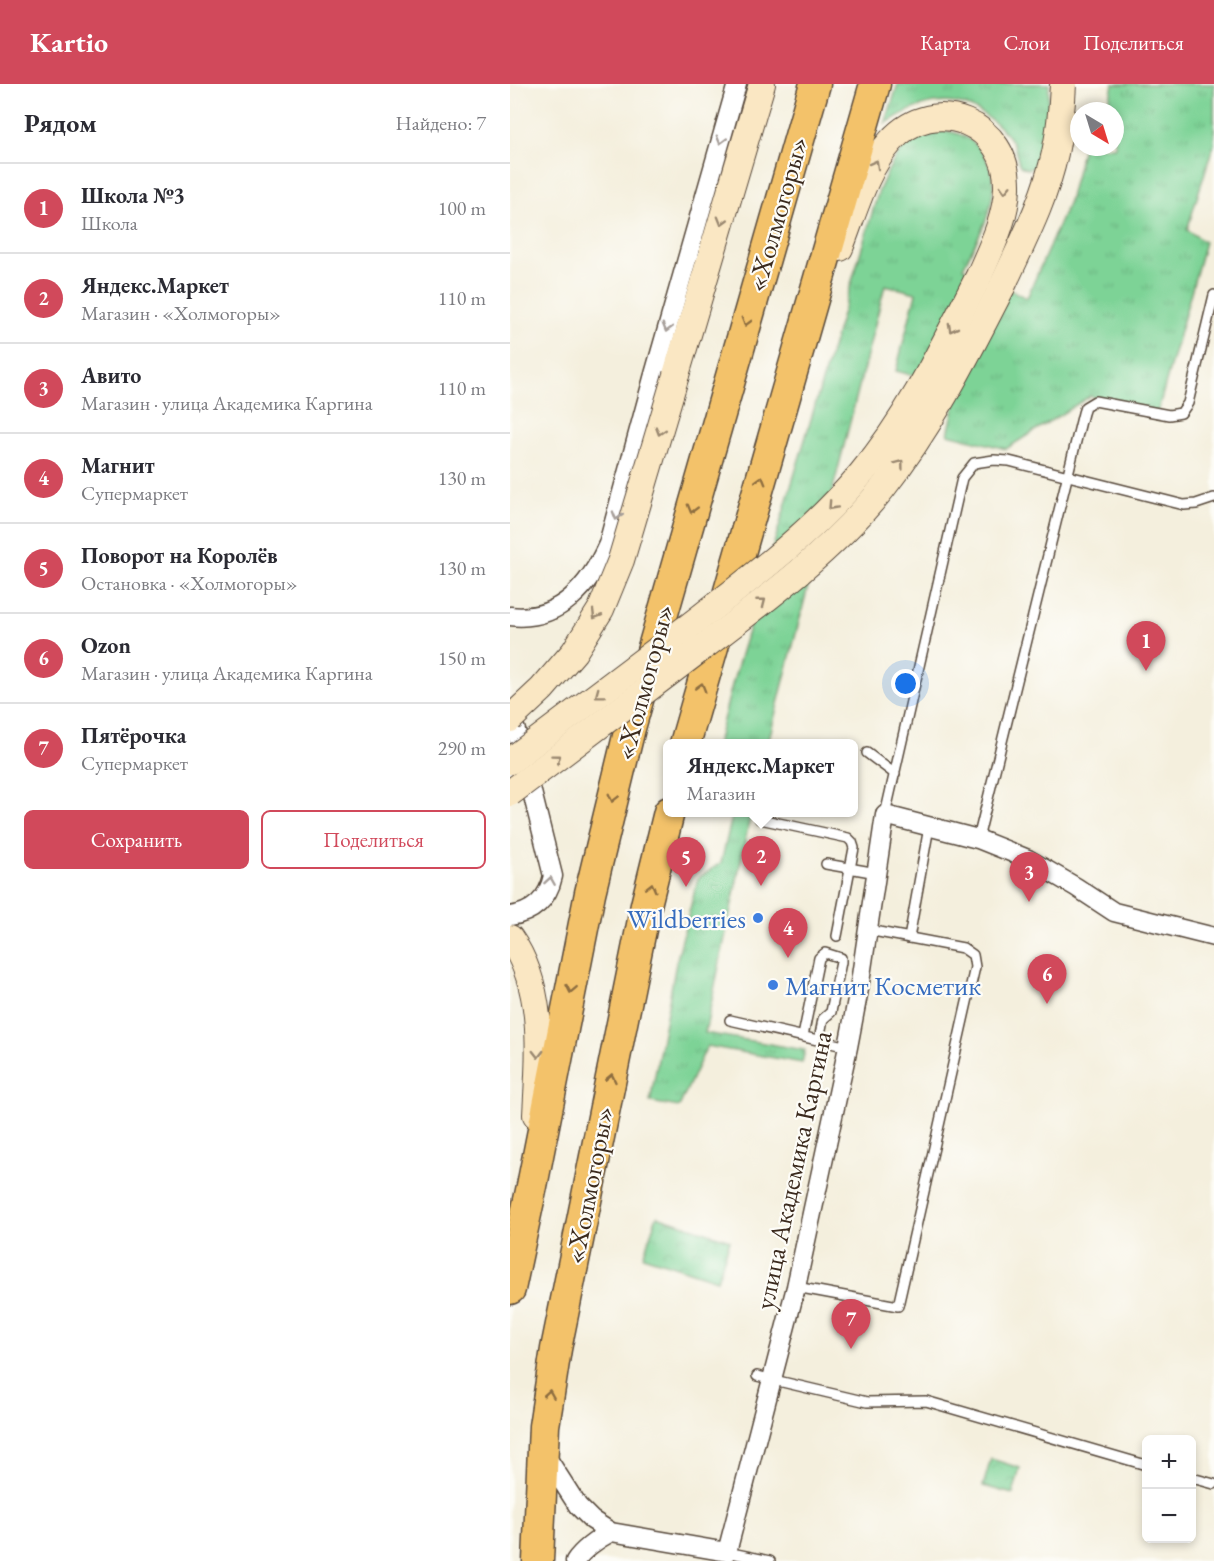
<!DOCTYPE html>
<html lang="ru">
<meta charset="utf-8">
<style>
:root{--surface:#fff;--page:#f2f2f3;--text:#2b2b33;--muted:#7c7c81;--line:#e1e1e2;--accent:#d1495b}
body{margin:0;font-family:"EB Garamond",serif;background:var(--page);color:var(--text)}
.controls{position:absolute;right:18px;bottom:18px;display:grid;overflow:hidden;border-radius:9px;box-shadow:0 3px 9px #0003}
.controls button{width:54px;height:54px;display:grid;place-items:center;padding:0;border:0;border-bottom:2px solid var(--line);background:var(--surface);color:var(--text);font:30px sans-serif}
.compass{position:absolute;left:560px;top:18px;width:54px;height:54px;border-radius:50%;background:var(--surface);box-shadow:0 3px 9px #0003;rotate:142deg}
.you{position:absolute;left:396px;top:600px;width:21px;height:21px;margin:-15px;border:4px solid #fff;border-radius:50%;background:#1a73e8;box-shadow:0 0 0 9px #1a73e833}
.badge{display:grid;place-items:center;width:39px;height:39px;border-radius:50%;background:var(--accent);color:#fff;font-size:20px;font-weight:700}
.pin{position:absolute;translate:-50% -50px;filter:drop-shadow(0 2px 3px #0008)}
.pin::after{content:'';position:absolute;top:32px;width:21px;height:18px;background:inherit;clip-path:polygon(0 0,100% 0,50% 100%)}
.popup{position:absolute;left:153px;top:655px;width:195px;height:78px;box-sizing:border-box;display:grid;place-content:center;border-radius:9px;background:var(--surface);filter:drop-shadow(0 2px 4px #0005);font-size:20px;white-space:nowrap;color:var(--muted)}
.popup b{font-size:22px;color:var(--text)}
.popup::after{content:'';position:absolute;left:50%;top:100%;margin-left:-12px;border:12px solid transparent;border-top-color:var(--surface)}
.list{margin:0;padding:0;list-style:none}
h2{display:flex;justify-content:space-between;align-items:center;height:78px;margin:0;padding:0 24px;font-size:26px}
h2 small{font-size:20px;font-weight:400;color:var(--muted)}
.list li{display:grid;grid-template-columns:39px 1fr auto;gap:18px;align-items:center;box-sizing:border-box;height:90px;padding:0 24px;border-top:2px solid var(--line)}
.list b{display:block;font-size:22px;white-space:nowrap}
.list p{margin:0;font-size:20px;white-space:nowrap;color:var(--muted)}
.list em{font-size:20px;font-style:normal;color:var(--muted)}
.actions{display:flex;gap:12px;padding:18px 24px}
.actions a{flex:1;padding:14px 0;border:2px solid var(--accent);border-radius:9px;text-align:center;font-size:21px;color:var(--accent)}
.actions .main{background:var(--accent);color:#fff}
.map{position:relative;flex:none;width:704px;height:1477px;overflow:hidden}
header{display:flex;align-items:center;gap:36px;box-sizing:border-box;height:84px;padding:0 30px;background:var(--accent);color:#fff}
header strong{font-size:28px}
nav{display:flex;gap:33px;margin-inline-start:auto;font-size:21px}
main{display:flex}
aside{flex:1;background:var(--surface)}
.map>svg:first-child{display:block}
.grass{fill:url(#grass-tufts);stroke:#5c7e5a;stroke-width:1.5}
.park{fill:url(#park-crowns);stroke:#5c7e5a;stroke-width:1.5}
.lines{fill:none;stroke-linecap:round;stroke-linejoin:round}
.service-casing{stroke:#57483b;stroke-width:12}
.minor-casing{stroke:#57483b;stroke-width:21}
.secondary-casing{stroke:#57483b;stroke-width:28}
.trunk-casing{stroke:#57483b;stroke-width:33}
.service{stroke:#fff;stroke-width:9}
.minor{stroke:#fff;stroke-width:18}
.secondary{stroke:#fae7c3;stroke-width:26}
.trunk{stroke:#f3c26a;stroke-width:30}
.secondary-bridge-casing{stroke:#57483b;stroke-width:28;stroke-linecap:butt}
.secondary-bridge{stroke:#fae7c3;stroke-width:26}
.oneway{stroke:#a79f9a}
.oneway2{stroke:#9a8870}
.oneway3{stroke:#8e6e40}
.shop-dot{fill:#3f7fe0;stroke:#fdfcf7;stroke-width:2}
.labels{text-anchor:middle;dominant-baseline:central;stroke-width:4.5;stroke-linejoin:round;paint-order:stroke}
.street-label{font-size:27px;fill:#3b2a1e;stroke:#fdfcf7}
.shop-label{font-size:27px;fill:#366cbe;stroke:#fdfcf7;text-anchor:end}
</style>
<header>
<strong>Kartio</strong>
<nav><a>Карта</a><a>Слои</a><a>Поделиться</a></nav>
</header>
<main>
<aside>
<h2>Рядом<small>Найдено: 7</small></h2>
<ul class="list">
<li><span class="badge">1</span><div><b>Школа №3</b><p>Школа</p></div><em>100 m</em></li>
<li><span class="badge">2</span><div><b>Яндекс.Маркет</b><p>Магазин · «Холмогоры»</p></div><em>110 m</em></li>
<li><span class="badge">3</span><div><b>Авито</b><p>Магазин · улица Академика Каргина</p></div><em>110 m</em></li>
<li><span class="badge">4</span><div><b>Магнит</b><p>Супермаркет</p></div><em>130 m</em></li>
<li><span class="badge">5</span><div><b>Поворот на Королёв</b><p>Остановка · «Холмогоры»</p></div><em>130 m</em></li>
<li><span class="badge">6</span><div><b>Ozon</b><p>Магазин · улица Академика Каргина</p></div><em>150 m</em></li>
<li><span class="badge">7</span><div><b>Пятёрочка</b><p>Супермаркет</p></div><em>290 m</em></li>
</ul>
<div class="actions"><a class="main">Сохранить</a><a>Поделиться</a></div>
</aside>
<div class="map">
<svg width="704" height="1477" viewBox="0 0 704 1477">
<defs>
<pattern id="grass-tufts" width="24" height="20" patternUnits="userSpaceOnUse" patternTransform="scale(1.5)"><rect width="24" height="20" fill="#7dd396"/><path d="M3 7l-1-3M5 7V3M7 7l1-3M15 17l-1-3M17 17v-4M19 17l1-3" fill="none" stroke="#6db581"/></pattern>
<pattern id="park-crowns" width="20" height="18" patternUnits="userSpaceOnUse" patternTransform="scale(1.5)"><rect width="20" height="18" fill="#7dd396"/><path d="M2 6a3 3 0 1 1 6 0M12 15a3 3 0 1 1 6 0" fill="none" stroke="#6db581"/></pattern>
</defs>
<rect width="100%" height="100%" fill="#fdfcf7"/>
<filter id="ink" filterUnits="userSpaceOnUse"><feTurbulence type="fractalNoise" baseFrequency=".0167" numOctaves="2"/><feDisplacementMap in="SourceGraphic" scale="12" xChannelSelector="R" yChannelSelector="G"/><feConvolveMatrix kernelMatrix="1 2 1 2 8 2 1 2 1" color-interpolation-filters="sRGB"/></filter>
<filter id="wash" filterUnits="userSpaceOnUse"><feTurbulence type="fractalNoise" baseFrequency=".008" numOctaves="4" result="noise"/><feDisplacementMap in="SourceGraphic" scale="24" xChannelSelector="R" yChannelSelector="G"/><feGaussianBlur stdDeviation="1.35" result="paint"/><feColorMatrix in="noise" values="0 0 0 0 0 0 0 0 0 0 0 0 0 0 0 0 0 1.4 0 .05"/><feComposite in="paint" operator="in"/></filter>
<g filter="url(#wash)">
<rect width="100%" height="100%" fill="#f4efdd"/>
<g class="grass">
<path d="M 388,0 L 539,0 L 538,27 L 527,83 L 517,85 L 510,82 C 507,75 506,66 503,60 C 497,49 487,40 477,33 C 443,7 407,19 375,40 Z"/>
<path d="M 603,0 L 704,0 L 704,59 L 677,146 L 695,158 L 647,330 L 580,312 L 496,365 L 438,350 L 449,303 L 386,287 L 406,209 L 375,201 L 258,659 L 207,660 L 222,601 L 369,106 C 376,92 381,77 392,66 C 428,28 481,51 483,102 C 483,131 465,158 453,184 L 517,214 L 559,117 L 573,63 L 605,63 L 605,27 L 597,27 Z"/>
<polygon points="223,729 241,729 195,949 295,966 292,979 197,962 169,1023 140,1018 166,879 188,794 211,779"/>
</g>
<g class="park">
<polygon points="147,1132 220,1156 207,1196 133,1172"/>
<polygon points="481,1375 510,1384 503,1410 473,1402"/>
</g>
</g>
<g filter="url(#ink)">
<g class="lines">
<defs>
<g id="service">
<polyline points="357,669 385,690"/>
<polyline points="375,731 452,394 464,379 484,376 499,377 674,421 686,420 704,414"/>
<polyline points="250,735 338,754 342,758 344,764 327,852"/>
<polyline points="468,755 573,329 575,323 585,317 659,331 671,329 678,319 704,211"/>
<polyline points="316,780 367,789"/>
<polyline points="399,854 419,743"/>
<polyline points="220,936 338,963"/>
<polyline points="293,952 309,874 315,869 331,874 331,878 321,928 313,935 309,956"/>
<polyline points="286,1203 388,1222 465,883 463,871 453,864 358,846"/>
<polyline points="247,1292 357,1318 416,1317 636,1381"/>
<polyline points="682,1394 704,1400"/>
<polyline points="217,1468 260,1477"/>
</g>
<g id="minor">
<path d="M 0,532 C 50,538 80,501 98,460 L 143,294 L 227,0"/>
<path d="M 0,626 L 12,668 L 43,792 C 38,815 23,829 0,832"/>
<polyline points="34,1369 68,1422 82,1436 101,1448 217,1468 286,1203 338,963 349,905 375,731 468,755 518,775 566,803 604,828 704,853"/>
<path d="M 65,1477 C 74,1464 88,1455 101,1448"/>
</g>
<g id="secondary">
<path d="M 330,164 C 344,128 355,86 381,57 C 425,8 499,40 497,104 C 496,135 481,164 469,192"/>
<path d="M 492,203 C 512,159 535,116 545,69 C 550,46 552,23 553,0"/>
<polyline points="166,291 252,0"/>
<path d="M 0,854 C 36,905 29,971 26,1031"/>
</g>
<g id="trunk">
<polyline points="175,660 365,0"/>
<polyline points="0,1205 22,1102 80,809 120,644 305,0"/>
<polyline points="28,1477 34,1342 46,1265 136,821 159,728"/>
</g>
</defs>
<use href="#service" class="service-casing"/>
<use href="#minor" class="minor-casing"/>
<use href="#secondary" class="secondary-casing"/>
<use href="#trunk" class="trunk-casing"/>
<use href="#service" class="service"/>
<use href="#minor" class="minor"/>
<use href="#secondary" class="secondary"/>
<use href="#trunk" class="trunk"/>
<defs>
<g id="secondary-bridge">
<polyline points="0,635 32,605 64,568 91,525 111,476 166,291"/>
<path d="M 0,677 C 58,633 116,589 174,546 C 236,498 300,451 351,390 C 401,331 434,260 469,192"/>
<path d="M 0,709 C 63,662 126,614 188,567 C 253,518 321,468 372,405 C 421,343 456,273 492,203"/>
</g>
</defs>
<use href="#secondary-bridge" class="secondary-bridge-casing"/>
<use href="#secondary-bridge" class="secondary-bridge"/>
</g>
<defs><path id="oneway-chevron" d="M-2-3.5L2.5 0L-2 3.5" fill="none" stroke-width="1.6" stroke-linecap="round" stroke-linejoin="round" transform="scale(1.5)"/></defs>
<g class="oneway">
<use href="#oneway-chevron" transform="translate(211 56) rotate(106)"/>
<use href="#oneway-chevron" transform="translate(157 244) rotate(106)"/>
<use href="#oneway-chevron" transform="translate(107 432) rotate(107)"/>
<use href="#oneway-chevron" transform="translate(40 797) rotate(-81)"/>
</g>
<g class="oneway2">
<use href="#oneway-chevron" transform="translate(365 80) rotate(-61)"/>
<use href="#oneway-chevron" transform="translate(495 105) rotate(92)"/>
<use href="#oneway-chevron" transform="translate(212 137) rotate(106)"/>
<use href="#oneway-chevron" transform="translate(442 244) rotate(118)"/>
<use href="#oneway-chevron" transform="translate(150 347) rotate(107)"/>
<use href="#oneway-chevron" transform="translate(390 380) rotate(-53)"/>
<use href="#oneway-chevron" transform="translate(322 422) rotate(133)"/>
<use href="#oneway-chevron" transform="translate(252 518) rotate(-38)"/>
<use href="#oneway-chevron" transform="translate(86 531) rotate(121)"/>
<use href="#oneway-chevron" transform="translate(89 610) rotate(143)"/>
<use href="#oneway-chevron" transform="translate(47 674) rotate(-37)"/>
<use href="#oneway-chevron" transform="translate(28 970) rotate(90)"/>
</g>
<g class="oneway3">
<use href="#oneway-chevron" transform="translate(236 238) rotate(106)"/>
<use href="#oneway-chevron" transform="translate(251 396) rotate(-74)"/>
<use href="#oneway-chevron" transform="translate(182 425) rotate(106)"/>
<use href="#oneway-chevron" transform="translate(191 603) rotate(-74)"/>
<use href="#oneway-chevron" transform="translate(103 714) rotate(104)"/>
<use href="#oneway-chevron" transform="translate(141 803) rotate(-76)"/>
<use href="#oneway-chevron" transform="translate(61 905) rotate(101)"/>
<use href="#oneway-chevron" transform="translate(101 994) rotate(-78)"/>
<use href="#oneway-chevron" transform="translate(39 1310) rotate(-81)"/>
</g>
</g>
<g class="shop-dot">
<circle cx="248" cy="834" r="6"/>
<circle cx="263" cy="901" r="6"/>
</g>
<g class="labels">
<g class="street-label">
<text transform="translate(267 130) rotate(-74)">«Холмогоры»</text>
<text transform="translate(134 598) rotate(-75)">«Холмогоры»</text>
<text transform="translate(283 1086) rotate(-78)">улица Академика Каргина</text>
<text transform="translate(79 1101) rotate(-79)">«Холмогоры»</text>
</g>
<g class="shop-label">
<text x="236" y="834">Wildberries</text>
<text x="275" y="901" text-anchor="start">Магнит Косметик</text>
</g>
</g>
</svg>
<div class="controls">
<button>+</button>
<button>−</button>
</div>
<svg class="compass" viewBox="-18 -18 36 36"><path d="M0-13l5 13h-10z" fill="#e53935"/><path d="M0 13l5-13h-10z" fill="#7c7c81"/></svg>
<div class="you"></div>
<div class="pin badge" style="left:636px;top:587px">1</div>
<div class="pin badge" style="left:251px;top:802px">2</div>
<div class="popup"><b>Яндекс.Маркет</b>Магазин</div>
<div class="pin badge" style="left:519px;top:818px">3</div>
<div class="pin badge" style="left:278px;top:874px">4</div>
<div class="pin badge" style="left:176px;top:803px">5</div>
<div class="pin badge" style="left:537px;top:920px">6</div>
<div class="pin badge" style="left:341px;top:1265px">7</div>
</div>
</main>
